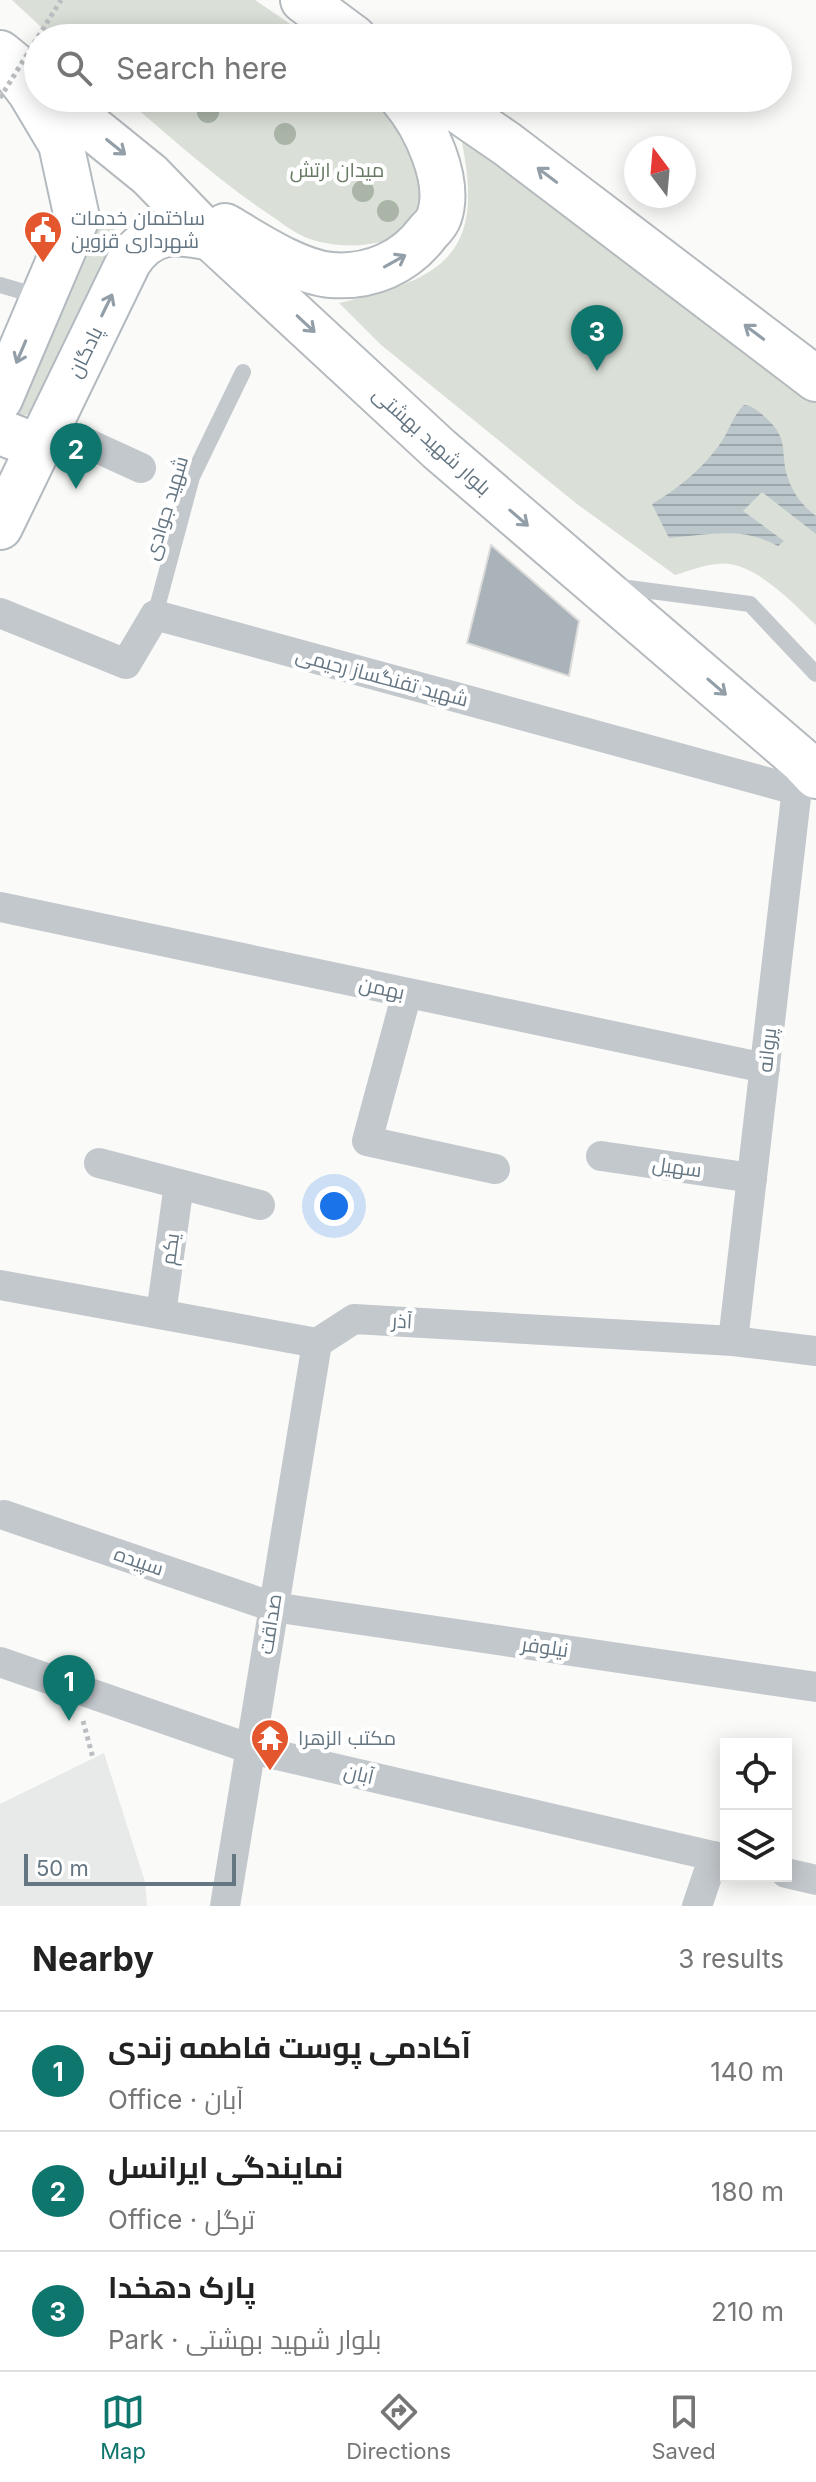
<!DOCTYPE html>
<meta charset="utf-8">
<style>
:root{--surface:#fff;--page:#f2f2f2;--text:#222;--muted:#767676;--line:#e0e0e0;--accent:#0f766e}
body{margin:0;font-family:Inter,Cairo,sans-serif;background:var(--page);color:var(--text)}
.controls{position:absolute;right:24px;bottom:24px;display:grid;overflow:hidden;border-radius:0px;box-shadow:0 4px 20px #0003}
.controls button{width:72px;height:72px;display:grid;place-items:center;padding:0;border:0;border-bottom:2px solid var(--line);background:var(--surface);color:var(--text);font:40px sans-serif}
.compass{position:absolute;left:624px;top:136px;width:72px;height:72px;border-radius:50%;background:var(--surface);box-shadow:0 4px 20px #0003;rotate:344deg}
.scale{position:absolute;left:24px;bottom:20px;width:212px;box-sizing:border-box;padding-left:8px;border:4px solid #657683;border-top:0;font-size:22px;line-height:28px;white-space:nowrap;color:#657683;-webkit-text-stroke:6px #fff;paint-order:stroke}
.you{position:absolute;left:334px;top:1206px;width:28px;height:28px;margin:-20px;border:6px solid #fff;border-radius:50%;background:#1a73e8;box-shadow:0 0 0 12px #1a73e833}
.badge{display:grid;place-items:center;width:52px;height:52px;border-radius:50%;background:var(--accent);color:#fff;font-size:26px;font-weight:700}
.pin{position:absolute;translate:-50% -66px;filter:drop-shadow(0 2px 4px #0008)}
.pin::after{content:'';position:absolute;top:42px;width:28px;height:24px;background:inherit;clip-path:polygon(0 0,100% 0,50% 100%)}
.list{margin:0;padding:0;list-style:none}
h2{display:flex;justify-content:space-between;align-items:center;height:104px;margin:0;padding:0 32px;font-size:34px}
h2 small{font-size:26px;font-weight:400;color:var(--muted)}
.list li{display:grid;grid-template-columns:52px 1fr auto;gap:24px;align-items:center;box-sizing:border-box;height:120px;padding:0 32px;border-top:2px solid var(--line)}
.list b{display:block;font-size:30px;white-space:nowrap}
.list p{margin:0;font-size:26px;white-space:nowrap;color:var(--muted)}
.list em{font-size:26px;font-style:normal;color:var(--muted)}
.icon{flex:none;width:44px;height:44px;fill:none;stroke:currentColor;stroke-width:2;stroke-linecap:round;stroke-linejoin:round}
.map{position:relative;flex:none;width:816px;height:1906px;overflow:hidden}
.search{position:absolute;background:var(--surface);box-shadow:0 4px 20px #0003;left:24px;right:24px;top:24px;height:88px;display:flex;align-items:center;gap:20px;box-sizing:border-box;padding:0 28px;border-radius:44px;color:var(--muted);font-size:30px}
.sheet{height:464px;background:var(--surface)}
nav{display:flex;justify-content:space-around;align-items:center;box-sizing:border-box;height:112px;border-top:2px solid var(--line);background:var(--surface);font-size:22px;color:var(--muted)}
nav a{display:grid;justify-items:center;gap:4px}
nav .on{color:var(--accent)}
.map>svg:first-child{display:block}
.built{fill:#e8e9e9}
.green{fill:#dadfd7}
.water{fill:url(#water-rules)}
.building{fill:#aab3b9;stroke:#dcdcda;stroke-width:2}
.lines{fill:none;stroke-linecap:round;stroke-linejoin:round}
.secondary-casing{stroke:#b3babf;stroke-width:48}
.primary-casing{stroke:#b5babe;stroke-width:48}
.path{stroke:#bbbfc2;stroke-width:5;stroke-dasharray:4 4;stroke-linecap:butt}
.lane{stroke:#c3c8cc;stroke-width:16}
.street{stroke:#c3c8cc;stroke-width:30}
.secondary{stroke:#fff;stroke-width:44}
.primary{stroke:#fff;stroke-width:44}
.path-bridge{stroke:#bbbfc2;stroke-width:5;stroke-dasharray:4 4;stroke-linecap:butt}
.tree{fill:#aab4a7}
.oneway{stroke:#939fa8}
.labels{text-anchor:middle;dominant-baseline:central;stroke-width:8;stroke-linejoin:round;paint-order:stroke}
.park-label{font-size:20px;fill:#687a64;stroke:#fff}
.poi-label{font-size:20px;fill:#657683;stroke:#fff;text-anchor:start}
.street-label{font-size:20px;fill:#657683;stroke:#fff}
</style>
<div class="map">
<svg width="816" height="1906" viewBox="0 0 816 1906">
<defs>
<pattern id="water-rules" width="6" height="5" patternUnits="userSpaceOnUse" patternTransform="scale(2)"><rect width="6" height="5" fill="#bbc7cb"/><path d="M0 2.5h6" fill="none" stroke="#9ca6aa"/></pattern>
</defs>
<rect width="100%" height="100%" fill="#fafaf8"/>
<polygon class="built" points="104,1753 145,1882 147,1906 0,1906 0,1804"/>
<g class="green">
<polygon points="12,0 255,0 311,38 53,38"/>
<path d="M 124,98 L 376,98 C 381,104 388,109 393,115 C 407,134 427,192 416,215 C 399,250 342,250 310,239 C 298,235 284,225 273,217 C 220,182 173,139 124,98 Z"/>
<path d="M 460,133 L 816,399 L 816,625 C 793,603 752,559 718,564 C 703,565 689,571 675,575 L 577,504 L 380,344 L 339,303 C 450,278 486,251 460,133 Z"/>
<polygon points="97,222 113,227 124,241 53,407 0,423"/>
</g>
<path class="water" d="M 744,405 C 753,406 758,411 765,417 C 792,441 778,452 789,481 C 794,495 804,507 816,516 L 816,534 L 762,492 L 743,511 L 784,541 L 778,546 C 741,526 710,535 669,538 L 652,504 C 678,489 703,468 720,444 C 729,432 733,415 744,405 Z"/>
<polygon class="building" points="491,545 579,621 569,676 467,643"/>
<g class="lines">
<defs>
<g id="secondary">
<polyline points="0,399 77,218 61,144 30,92 14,71"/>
<polyline points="0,432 39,447"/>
<path d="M 0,527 L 129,261 C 151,228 176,231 211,238"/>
</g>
<g id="primary">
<polyline points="303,0 354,38"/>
<polyline points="0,53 38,84"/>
<polyline points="55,98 150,175 211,238 439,449 801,760 816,776"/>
<polyline points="440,98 507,144 816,379"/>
<path d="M 225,226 C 254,243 297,272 331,275 C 370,278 405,263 428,232 C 432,228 437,223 439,217 C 452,181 425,125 402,98"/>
</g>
</defs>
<use href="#secondary" class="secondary-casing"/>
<use href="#primary" class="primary-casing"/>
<polyline class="path" points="83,1721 93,1758"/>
<g class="lane">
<polyline points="0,285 41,297"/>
<polyline points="613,586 750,604 816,674"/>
<polyline points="155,615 192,477 243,372"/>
</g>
<g class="street">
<polyline points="82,441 141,468"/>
<polyline points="0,613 126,664 155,615 796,790"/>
<polyline points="0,907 765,1068"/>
<polyline points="407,993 367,1141 495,1169"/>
<polyline points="601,1156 752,1178"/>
<polyline points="99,1163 260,1205"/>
<polyline points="0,1285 317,1343 354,1319 733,1341 816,1351"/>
<polyline points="161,1314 179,1184"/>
<polyline points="733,1341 799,771"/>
<polyline points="4,1515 273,1607 816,1687"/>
<polyline points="0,1662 251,1749 726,1859"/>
<polyline points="786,1873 816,1880"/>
<polyline points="225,1906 317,1343"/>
<polyline points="697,1906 714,1856"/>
</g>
<use href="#secondary" class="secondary"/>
<use href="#primary" class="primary"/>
<polyline class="path-bridge" points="0,98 61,0"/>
</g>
<g class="tree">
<circle cx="208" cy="112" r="11"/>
<circle cx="285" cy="134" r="11"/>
<circle cx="363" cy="191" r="11"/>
<circle cx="388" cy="211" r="11"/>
</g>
<defs><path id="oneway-shaft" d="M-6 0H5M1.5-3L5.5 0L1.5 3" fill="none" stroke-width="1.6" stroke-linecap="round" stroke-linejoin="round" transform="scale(2)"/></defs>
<g class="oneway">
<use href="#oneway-shaft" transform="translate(116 147) rotate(39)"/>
<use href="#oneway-shaft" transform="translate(547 175) rotate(-143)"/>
<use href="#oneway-shaft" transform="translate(395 261) rotate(-29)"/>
<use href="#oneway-shaft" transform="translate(107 305) rotate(-64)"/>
<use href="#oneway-shaft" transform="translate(306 324) rotate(43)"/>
<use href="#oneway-shaft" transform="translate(754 332) rotate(-143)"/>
<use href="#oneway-shaft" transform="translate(21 352) rotate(113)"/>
<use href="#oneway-shaft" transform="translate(519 518) rotate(41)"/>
<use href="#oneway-shaft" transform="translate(717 687) rotate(41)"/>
</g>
<defs>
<symbol id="civic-pin" viewBox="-11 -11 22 30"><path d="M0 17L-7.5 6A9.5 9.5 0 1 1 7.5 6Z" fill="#e4572e" stroke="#fff"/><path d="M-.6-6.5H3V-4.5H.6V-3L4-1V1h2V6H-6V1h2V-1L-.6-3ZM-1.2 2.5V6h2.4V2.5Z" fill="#fff"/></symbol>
<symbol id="temple-pin" viewBox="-11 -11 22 30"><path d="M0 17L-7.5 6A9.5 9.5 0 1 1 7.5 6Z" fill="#e4572e" stroke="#fff"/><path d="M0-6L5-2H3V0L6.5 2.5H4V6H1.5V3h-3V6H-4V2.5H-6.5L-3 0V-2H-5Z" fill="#fff"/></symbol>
</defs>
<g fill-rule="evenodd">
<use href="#civic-pin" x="21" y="208" width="44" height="60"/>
<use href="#temple-pin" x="248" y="1716" width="44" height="60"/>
</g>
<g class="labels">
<g class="park-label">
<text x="337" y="170">میدان ارتش</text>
</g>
<g class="poi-label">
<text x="71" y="218">ساختمان خدمات<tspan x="71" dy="23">شهرداری قزوین</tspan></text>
<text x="298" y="1738">مکتب الزهرا</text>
</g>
<g class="street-label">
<text transform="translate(85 352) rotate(-64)">پادگان</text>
<text transform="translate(432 441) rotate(42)">بلوار شهید بهشتی</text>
<text transform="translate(166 508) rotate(-73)">شهید جوادی</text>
<text transform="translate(382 677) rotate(15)">شهید تفنگساز رحیمی</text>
<text transform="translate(382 988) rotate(12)">بهمن</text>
<text transform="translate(767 1050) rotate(-84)">پروانه</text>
<text transform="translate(677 1167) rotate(8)">سهیل</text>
<text transform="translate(170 1249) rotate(-82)">یکم</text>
<text transform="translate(402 1321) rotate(3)">آذر</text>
<text transform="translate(139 1561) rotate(19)">سپیده</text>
<text transform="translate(270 1624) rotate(-81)">صداقت</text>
<text transform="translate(545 1647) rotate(8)">نیلوفر</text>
<text transform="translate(359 1774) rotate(13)">آبان</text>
</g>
</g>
</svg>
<div class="controls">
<button><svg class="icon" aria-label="locate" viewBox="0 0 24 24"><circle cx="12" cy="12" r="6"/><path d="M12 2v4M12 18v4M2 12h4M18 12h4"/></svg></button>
<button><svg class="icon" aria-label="layers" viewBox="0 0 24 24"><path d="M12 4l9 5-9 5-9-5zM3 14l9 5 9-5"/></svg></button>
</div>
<svg class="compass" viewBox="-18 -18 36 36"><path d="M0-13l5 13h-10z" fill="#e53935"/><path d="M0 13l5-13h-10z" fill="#767676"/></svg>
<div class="scale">50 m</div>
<div class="you"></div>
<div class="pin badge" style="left:69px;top:1721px">1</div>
<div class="pin badge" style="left:76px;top:489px">2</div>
<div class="pin badge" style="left:597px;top:371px">3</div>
<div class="search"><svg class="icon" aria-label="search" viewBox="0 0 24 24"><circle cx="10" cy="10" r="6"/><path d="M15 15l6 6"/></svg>Search here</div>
</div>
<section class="sheet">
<h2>Nearby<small>3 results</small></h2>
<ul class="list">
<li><span class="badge">1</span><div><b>آکادمی پوست فاطمه زندی</b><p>Office · آبان</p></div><em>140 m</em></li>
<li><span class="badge">2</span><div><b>نمایندگی ایرانسل</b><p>Office · ترگل</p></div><em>180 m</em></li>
<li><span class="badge">3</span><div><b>پارک دهخدا</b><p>Park · بلوار شهید بهشتی</p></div><em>210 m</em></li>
</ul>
</section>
<nav>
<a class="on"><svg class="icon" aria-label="map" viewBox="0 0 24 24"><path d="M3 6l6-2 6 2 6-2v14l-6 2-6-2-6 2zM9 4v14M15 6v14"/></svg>Map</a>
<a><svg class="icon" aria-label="directions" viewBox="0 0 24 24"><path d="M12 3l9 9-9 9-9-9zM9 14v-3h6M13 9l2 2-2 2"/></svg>Directions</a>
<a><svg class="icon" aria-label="saved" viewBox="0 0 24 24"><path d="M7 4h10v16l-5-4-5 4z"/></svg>Saved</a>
</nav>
